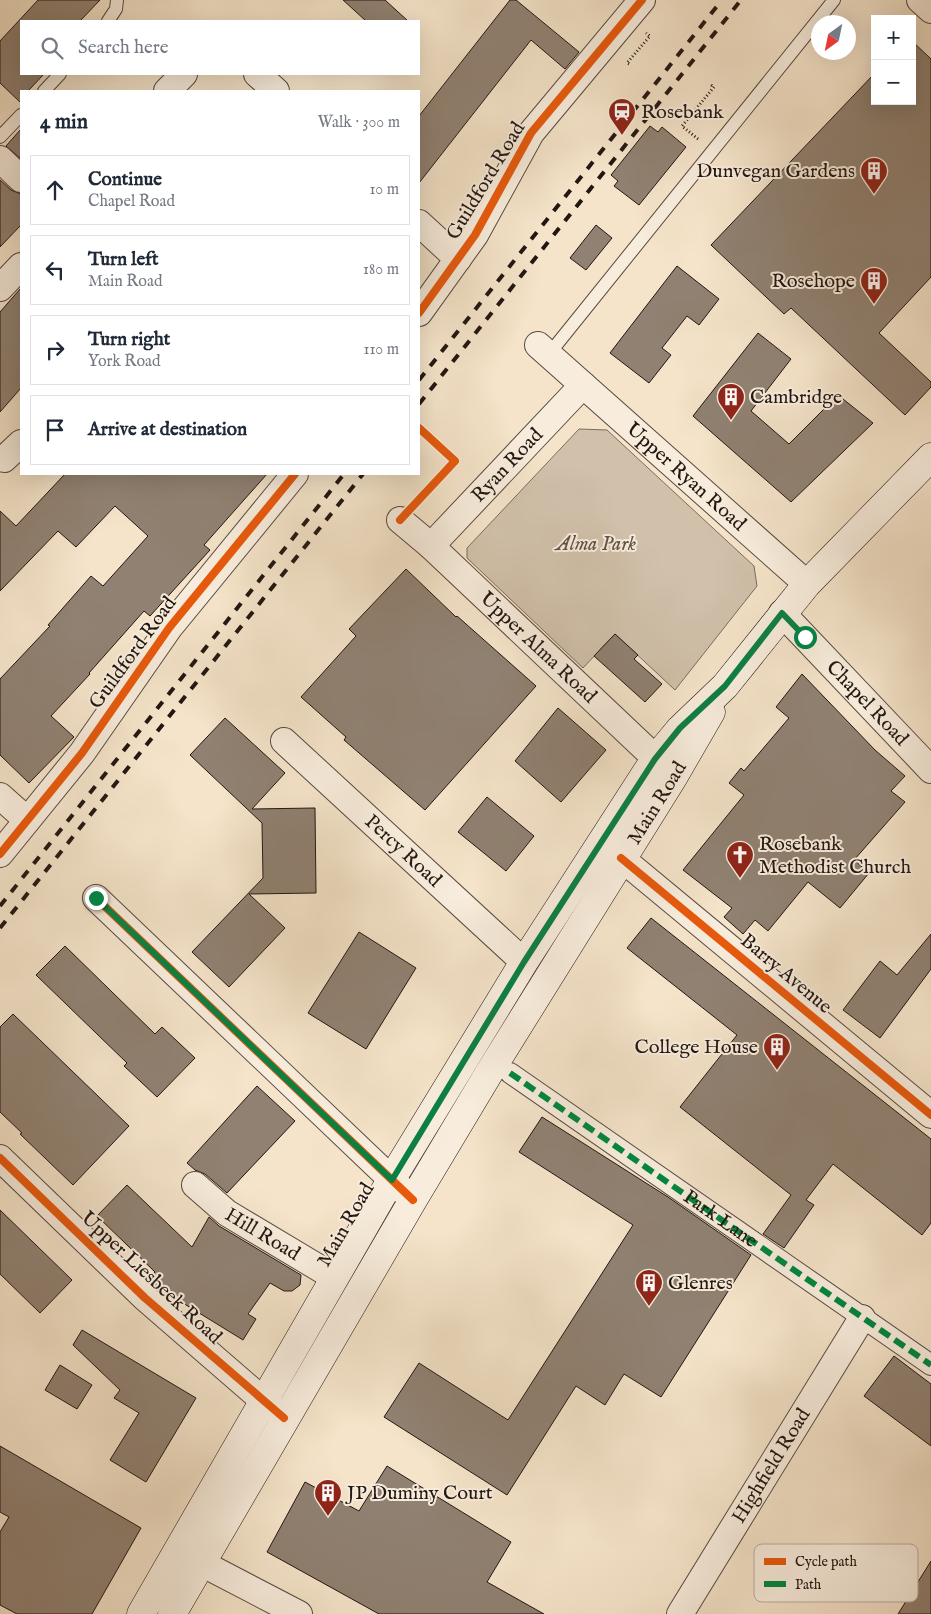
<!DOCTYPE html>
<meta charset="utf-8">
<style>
:root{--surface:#fff;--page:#f6f6f7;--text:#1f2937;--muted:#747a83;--line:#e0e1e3}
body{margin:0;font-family:"IM FELL English",serif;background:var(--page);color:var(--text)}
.controls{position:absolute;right:15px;top:15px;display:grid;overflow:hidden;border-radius:0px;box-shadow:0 5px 20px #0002}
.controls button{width:45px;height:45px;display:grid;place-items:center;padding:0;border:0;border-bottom:1px solid var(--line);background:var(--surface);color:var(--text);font:25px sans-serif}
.compass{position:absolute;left:811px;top:15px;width:45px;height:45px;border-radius:50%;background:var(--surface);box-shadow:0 5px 20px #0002;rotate:213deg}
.stop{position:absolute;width:15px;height:15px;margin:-11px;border:4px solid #0b8043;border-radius:50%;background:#fff}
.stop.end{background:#0b8043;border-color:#fff;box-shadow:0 1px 5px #0008}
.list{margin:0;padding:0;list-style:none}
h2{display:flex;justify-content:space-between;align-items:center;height:65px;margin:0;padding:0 20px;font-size:21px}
h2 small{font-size:16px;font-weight:400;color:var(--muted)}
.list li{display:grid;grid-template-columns:32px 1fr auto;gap:15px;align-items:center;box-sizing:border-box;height:70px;margin:0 10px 10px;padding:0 10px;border:1px solid var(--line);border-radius:0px}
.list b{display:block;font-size:19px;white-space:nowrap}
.list p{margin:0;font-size:16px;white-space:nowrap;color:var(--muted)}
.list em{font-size:16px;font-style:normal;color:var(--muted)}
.icon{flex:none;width:28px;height:28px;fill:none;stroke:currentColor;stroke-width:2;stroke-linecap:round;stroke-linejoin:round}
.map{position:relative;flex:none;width:931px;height:1614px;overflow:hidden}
.search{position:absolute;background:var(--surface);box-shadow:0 5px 20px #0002;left:20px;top:20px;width:400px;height:55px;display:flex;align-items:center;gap:12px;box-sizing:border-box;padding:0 18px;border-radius:0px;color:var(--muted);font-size:19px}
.panel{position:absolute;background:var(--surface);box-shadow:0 5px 20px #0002;left:20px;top:90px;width:400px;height:385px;border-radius:0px}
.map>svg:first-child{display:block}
.green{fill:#d1c1ab;stroke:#7a6c5e}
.building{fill:#908172;stroke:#221612}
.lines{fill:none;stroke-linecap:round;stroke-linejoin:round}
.service-casing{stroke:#574a40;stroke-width:14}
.pedestrian-casing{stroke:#574a40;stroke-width:22}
.minor-casing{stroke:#574a40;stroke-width:28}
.secondary-casing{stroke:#221612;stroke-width:29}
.path{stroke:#221612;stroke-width:3;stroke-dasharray:1 2.5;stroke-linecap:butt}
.service{stroke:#f8eddd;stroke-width:12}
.pedestrian{stroke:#f8eddd;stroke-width:20}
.minor{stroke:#f8eddd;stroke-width:26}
.secondary{stroke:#f8eddd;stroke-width:28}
.rail{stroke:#221612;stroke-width:4;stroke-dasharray:9 9;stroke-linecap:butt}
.quiet{stroke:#00873e;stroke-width:6;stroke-dasharray:12 6;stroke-linecap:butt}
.cycleway-casing{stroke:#f8eddd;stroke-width:11}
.cycleway{stroke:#e8590c;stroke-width:8}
.route{stroke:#0b8043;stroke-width:6}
.labels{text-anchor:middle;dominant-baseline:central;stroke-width:4;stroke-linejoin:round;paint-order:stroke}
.poi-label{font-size:20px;fill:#221612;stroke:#f8eddd;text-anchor:start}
.street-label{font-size:20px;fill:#221612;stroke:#f8eddd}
.park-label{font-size:20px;font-style:italic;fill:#5f5248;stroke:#f8eddd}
.key{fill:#f8eddd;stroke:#b8aca0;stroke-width:1}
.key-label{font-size:14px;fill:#221612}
</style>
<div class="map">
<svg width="931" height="1614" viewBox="0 0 931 1614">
<rect width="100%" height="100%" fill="#f5e4ca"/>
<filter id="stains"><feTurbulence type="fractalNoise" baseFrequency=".004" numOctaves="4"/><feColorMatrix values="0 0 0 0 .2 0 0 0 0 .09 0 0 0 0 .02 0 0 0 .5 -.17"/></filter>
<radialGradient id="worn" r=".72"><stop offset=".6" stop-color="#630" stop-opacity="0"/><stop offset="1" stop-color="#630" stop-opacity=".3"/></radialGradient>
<polygon class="green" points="579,429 607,430 754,566 757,586 675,690 615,634 583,668 467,558 467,548"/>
<g class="building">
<polygon points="38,0 100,0 80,21 21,21 21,74 44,74 28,91 21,91 21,103 0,83 0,41"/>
<polygon points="343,0 385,0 408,21 366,21"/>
<polygon points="510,0 516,0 579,52 565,69 531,40 419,183 419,116"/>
<polygon points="912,41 931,59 931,277 879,333 931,382 931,387 905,415 791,308 784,314 711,245 875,73 875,101 912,101"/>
<polygon points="650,126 658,132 662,127 686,147 639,205 614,186 618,181 611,175"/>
<polygon points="21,129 21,159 6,146"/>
<polygon points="0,180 11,190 21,194 21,225 0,247"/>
<polygon points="596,225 612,238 586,270 570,258"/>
<polygon points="677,266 719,299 699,325 687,316 662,348 671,355 649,383 610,353"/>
<polygon points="21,288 21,388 0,412 0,312"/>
<polygon points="758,333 791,359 751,411 789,444 838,395 873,423 791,502 693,416"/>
<polygon points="65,474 267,474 204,545 210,550 150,616 144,611 89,673 90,674 51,716 74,737 29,783 0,755 0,679 50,626 48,625 91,576 103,586 148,536 115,506 76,547 58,531 0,591 0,511 16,526"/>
<polygon points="406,569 456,617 457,616 536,686 425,810 344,740 346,737 301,697 356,636 349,629"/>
<polygon points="615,634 638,655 634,659 662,684 645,702 594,656"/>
<polygon points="802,674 875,750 905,776 891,791 905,802 854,860 869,873 840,908 808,882 768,931 755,920 743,934 724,917 732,908 683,870 744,795 729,783 741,768 744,771 789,718 776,707"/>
<polygon points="558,708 606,750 561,802 515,761"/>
<polygon points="225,718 285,773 252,809 315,808 316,893 249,894 285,928 229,987 192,952 263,878 262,823 190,755"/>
<polygon points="487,797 534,836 506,871 458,832"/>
<polygon points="651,918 931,1139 931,1223 922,1235 833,1164 806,1200 814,1205 784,1248 763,1234 791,1195 680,1107 737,1035 627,948"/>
<polygon points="359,932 416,968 366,1049 308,1013"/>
<polygon points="931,934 931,969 880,1038 843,1010 880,961 897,975"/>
<polygon points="65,946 155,1034 162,1027 195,1058 157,1097 124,1066 127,1063 36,975"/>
<polygon points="13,1014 129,1126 73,1185 20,1134 22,1133 0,1112 0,1027"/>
<polygon points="257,1086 295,1121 227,1193 205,1174 195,1170 187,1163"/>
<polygon points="542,1117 668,1197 751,1255 661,1397 624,1374 605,1405 576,1386 507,1495 384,1417 419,1363 508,1420 633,1225 519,1152"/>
<polygon points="127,1185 192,1247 209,1217 219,1226 301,1275 300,1285 292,1291 284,1291 270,1283 248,1314 256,1319 243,1340 152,1284 147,1279 155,1272 97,1216"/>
<polygon points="0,1210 72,1280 40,1313 0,1274"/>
<polygon points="82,1330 196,1398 146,1482 110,1460 139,1413 114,1398 120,1390 73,1345"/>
<polygon points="894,1356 931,1384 931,1446 864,1396"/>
<polygon points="60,1365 92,1385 77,1409 45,1390"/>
<polygon points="0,1446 141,1528 92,1614 17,1614 0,1605 0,1532 9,1517 0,1512"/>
<polygon points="387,1466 511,1542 487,1582 544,1614 379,1614 267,1552 305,1482 359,1511"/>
<polygon points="931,1561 931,1614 898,1614"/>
</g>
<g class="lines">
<defs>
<g id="service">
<polyline points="108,21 116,9 117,0"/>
<polyline points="44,91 60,74"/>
<polyline points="0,137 21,115"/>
<polyline points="549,354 834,0"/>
</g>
<g id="pedestrian">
<path id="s1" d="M 510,1073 L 931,1365"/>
</g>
<g id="minor">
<polyline points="920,0 931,10"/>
<polyline points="257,74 276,91"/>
<polyline points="167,91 184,74"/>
<polyline points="0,159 21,179"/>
<polyline points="419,223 458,259"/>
<polyline points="0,288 21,266"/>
<polyline points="419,313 475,235 531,133 642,0"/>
<path id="s2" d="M 538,345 L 807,584"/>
<polyline points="0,458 4,459 21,443"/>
<path id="s3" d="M 400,520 L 431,546 L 671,773"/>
<path id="s4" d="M 431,546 L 583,385"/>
<path id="s5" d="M 782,613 L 931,770"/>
<path id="s6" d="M 284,741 L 524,962"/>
<polyline points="0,796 27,820"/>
<polyline points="0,854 82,753 169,628 295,474"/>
<polyline points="621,858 931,1115"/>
<polyline points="96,898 413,1200"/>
<polyline points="0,1158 145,1298 280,1415"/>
<path id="s7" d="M 195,1185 L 227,1213 L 334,1277"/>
<polyline points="182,1553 299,1614"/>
<path id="s8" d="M 680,1614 L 862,1318"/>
</g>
<g id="secondary">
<polyline points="141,1614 391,1180 524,962 655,759 680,729 725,686 807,584 931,457"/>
<path id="s9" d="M 172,1614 L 413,1200 L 489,1073 L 674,776 L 711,712"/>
</g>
</defs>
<use href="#service" class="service-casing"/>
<use href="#pedestrian" class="pedestrian-casing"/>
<use href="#minor" class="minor-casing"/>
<use href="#secondary" class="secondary-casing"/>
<g class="path">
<polyline points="629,64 627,63 650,36 646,33"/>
<polyline points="698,139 682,126 714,87 711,85"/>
</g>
<use href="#service" class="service"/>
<use href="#pedestrian" class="pedestrian"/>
<use href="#minor" class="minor"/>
<use href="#secondary" class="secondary"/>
<g class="rail">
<polyline points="419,380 722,0"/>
<polyline points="419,404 741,0"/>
<polyline points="0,906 344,474"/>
<polyline points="0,928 363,474"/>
</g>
<polyline class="quiet" points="510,1073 931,1365"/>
<defs>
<g id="cycleway">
<polyline points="419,313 475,235 531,133 642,0"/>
<polyline points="400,520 455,461 419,428"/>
<polyline points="0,854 82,753 169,628 295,474"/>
<polyline points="621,858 931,1115"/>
<polyline points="96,898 413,1200"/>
<polyline points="0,1158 145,1298 284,1418"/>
</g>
</defs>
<use href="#cycleway" class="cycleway-casing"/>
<use href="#cycleway" class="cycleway"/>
</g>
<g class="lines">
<polyline class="route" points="96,898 392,1180 524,962 655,759 680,728 725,686 782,613 805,637"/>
</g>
<defs>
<symbol id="station-pin" viewBox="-11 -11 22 30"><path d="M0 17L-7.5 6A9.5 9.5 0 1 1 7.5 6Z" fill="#8f2418" stroke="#f8eddd"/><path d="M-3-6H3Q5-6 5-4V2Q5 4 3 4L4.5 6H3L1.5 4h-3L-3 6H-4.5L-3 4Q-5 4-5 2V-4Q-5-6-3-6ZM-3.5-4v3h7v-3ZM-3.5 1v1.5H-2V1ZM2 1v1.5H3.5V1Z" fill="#fff"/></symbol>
<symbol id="building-pin" viewBox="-11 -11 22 30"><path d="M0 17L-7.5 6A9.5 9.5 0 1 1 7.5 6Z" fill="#8f2418" stroke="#f8eddd"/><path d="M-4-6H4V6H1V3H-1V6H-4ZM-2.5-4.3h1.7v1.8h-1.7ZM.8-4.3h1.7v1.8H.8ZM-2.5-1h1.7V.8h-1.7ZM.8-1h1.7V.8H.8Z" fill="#fff"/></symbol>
<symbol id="church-pin" viewBox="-11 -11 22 30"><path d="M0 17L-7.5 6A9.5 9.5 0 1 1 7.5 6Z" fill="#8f2418" stroke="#f8eddd"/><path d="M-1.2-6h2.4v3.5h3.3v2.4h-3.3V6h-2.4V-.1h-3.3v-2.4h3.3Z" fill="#fff"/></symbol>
</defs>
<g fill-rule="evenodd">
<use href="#station-pin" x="606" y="96" width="32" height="43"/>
<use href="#building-pin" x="858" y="155" width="32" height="43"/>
<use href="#building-pin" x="858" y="265" width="32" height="43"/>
<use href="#building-pin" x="715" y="381" width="32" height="43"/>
<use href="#church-pin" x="724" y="839" width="32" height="43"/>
<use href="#building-pin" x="761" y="1031" width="32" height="43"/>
<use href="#building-pin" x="633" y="1267" width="32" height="43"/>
<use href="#building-pin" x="312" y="1477" width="32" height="43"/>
</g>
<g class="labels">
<g class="poi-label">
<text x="641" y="112">Rosebank</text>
<text x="855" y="171" text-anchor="end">Dunvegan Gardens</text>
<text x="855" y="281" text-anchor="end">Rosehope</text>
<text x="750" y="397">Cambridge</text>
<text x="759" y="844">Rosebank<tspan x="759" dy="23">Methodist Church</tspan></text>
<text x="758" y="1047" text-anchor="end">College House</text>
<text x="668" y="1283">Glenres</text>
<text x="347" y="1493">JP Duminy Court</text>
</g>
<g class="street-label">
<text transform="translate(486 181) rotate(-59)">Guildford Road</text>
<text stroke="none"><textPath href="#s4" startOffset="111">Ryan Road</textPath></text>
<text stroke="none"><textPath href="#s2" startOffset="198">Upper Ryan Road</textPath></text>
<text stroke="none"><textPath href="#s3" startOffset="188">Upper Alma Road</textPath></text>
<text transform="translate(133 653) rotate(-54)">Guildford Road</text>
<text stroke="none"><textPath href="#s5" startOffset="124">Chapel Road</textPath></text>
<text stroke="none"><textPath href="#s9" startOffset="945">Main Road</textPath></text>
<text stroke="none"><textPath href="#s6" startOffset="162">Percy Road</textPath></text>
<text transform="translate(786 974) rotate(40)">Barry Avenue</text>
<text stroke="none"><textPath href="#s1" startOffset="256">Park Lane</textPath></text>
<text transform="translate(346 1225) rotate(-60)">Main Road</text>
<text stroke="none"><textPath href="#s7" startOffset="84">Hill Road</textPath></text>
<text transform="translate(151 1278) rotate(43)">Upper Liesbeek Road</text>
<text stroke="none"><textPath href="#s8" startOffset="174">Highfield Road</textPath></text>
</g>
<g class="park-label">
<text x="596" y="544">Alma Park</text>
</g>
</g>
<rect x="754" y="1544" width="164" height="58" rx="8" class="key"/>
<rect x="764" y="1558" width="22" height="7" fill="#e8590c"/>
<rect x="764" y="1581" width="22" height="6" fill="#00873e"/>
<g class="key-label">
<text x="795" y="1566">Cycle path</text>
<text x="795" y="1589">Path</text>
</g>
<rect width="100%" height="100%" filter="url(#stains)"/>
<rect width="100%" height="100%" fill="url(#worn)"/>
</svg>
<div class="controls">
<button>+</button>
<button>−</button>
</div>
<svg class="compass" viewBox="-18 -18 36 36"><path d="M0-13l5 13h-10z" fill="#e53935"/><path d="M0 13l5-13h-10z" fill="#747a83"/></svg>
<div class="stop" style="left:805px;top:637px"></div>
<div class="stop end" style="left:96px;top:898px"></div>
<div class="search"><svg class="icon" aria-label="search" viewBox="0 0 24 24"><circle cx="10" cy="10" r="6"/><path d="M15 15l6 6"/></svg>Search here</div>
<section class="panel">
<h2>4 min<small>Walk · 300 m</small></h2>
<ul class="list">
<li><svg class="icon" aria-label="ahead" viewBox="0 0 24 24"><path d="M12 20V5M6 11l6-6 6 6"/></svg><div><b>Continue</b><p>Chapel Road</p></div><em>10 m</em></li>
<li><svg class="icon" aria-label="left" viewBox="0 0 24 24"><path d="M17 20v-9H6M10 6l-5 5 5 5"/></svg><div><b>Turn left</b><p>Main Road</p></div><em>180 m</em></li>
<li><svg class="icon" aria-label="right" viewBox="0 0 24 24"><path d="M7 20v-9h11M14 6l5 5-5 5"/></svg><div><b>Turn right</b><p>York Road</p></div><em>110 m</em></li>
<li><svg class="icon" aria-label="arrive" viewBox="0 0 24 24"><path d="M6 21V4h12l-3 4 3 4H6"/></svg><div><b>Arrive at destination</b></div></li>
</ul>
</section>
</div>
